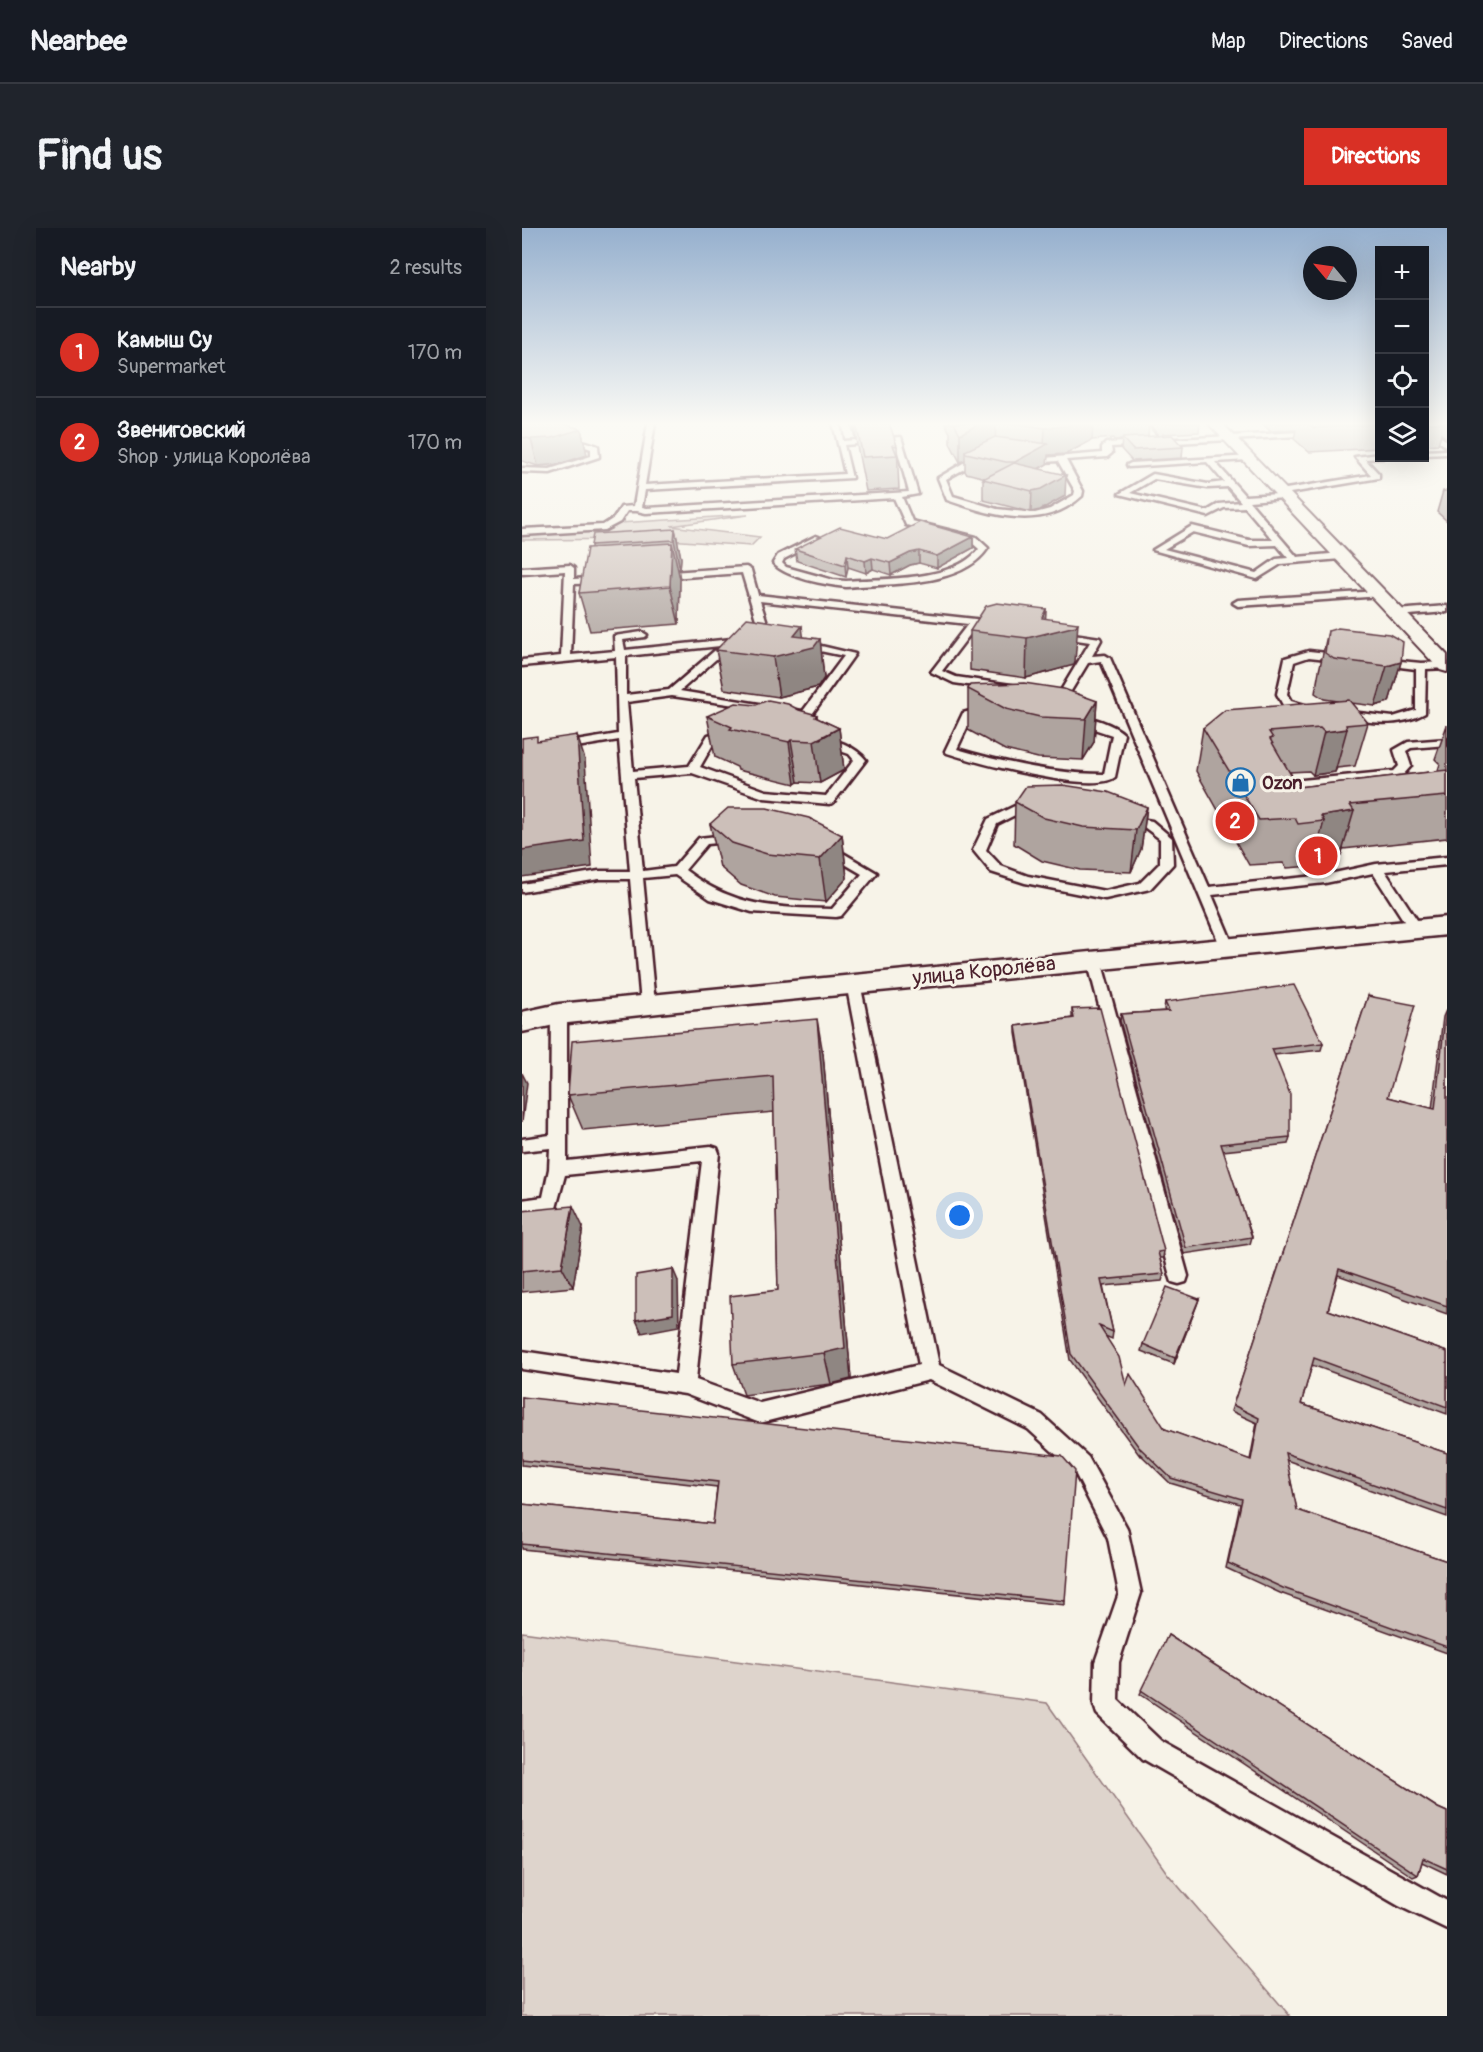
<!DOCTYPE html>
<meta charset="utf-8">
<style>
:root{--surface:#171b24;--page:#20242c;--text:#f1f3f6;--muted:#9ea1a6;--line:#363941;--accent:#d93025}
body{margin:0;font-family:Pangolin,sans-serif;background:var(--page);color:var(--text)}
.controls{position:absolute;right:18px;top:18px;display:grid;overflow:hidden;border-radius:0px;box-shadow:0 6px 24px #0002}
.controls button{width:54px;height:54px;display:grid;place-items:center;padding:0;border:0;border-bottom:2px solid var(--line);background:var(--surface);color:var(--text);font:30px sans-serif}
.compass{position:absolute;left:781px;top:18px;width:54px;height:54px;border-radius:50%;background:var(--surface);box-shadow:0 6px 24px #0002;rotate:299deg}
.you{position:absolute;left:438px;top:988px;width:21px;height:21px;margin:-15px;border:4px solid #fff;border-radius:50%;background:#1a73e8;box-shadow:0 0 0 9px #1a73e833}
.badge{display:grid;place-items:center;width:39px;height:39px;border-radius:50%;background:var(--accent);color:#fff;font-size:20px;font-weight:700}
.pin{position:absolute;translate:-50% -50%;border:3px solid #fff;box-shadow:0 2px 6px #0006}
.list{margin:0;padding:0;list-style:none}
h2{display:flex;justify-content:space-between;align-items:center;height:78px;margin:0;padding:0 24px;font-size:26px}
h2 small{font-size:20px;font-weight:400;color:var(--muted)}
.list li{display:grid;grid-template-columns:39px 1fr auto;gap:18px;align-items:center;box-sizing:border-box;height:90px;padding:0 24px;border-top:2px solid var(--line)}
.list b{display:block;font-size:22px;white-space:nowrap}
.list p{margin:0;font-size:20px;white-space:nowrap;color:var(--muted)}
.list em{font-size:20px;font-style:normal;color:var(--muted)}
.icon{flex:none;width:33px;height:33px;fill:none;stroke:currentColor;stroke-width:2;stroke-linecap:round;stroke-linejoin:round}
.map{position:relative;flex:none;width:925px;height:1788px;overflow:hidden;border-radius:0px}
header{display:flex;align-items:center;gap:36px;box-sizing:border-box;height:84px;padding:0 30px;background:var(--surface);border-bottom:2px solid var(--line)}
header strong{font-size:28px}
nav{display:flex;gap:33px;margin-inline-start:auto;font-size:21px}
.intro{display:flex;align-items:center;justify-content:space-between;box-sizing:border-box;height:144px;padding:0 36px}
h1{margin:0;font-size:42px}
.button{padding:15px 27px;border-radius:0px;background:var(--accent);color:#fff;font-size:21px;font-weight:700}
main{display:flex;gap:36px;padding:0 36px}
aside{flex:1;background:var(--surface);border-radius:0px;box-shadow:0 6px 24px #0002}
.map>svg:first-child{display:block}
.green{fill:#ded4cc;stroke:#947a7c;stroke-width:1.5}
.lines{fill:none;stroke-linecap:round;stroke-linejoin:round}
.service-casing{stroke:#4a1f2b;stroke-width:5}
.minor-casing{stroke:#4a1f2b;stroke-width:4}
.tertiary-casing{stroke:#4a1f2b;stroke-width:5}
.service{fill:#f7f3e8;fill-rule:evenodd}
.minor{fill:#f7f3e8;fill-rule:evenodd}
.tertiary{fill:#f7f3e8;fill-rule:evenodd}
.wall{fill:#afa49f;stroke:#4a1f2b;stroke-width:1.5;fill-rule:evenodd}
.shaded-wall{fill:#8f8682;stroke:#4a1f2b;stroke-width:1.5}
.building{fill:#ccbfb9;stroke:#4a1f2b;stroke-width:1.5}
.labels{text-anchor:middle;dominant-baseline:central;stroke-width:6;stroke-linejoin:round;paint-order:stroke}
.far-poi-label{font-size:18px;font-weight:bold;fill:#4a1f2b;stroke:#f7f3e8;text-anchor:start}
.street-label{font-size:21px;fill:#4a1f2b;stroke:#f7f3e8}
</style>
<header>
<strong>Nearbee</strong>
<nav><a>Map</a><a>Directions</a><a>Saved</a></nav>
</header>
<div class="intro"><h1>Find us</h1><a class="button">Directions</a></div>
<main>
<aside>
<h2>Nearby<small>2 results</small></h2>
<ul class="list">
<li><span class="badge">1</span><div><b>Камыш Су</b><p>Supermarket</p></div><em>170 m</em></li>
<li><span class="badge">2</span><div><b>Звениговский</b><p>Shop · улица Королёва</p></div><em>170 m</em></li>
</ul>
</aside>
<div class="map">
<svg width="925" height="1788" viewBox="0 0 925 1788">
<rect width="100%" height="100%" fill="#f7f3e8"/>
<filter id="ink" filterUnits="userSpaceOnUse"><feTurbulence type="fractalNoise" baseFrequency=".0167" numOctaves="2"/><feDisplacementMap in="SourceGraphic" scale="12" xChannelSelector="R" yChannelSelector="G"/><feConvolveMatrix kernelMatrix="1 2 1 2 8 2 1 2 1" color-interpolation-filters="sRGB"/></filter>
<g filter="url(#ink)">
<g class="green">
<polygon points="226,287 149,298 238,309 229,318 133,311 0,312 0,301"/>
<polygon points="0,1404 525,1475 645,1645 768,1788 0,1788"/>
</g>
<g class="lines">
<defs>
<g id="service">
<path d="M 126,195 L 133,195 L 123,257 L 323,246 L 311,195 L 318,195 L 321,213 L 379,209 L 396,266 L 380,269 L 390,293 L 454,309 L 466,320 C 440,360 367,355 324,359 C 305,357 263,350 251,335 L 256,327 L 294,308 L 297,309 L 297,313 L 262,331 L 260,335 L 264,339 L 311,352 L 324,353 C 363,350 431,354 457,321 L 448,313 L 384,297 L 372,270 L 124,285 L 115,283 L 105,283 L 98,294 L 83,302 L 0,307 L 0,301 L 81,297 L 92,290 L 99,279 L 112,278 ZM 373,213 L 387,264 L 125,280 L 120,279 L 123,262 L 330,250 L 322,217 Z"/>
<polygon points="615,195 623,195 637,212 795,203 799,205 795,207 635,216"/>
<polygon points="902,198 925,213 925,219 902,203"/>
<path d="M 28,210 C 45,209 60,212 76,218 L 77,229 L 28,245 L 0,244 L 0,240 L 28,241 L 69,228 L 69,221 C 44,211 25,214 0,222 L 0,217 Z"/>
<path d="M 622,213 L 625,217 L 589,219 L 590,225 L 585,229 L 544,232 L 561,263 L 560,268 C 521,304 469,287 425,272 L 416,250 L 458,225 L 464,225 L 464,229 L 424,251 L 431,268 L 475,281 L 513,285 L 528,281 L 552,267 L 553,263 L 536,233 L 522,234 L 501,230 L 501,226 L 522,230 L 580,225 L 580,219 L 584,215 Z"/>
<polygon points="925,222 925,226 902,227 902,223"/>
<path d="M 858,226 L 858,230 L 861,230 L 843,231 L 857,246 L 857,250 L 762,266 L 766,268 L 762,270 L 727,273 L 775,329 L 819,325 L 823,328 L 819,331 L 759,336 L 735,351 L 631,322 L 670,298 L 727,312 L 751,312 L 723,279 L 702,280 L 686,288 L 597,266 L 631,246 L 686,256 L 702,254 L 685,234 L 606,239 L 605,237 L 609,235 L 729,228 L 729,232 L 726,232 L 693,234 L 723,268 L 756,266 L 754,264 L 758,262 L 849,247 L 833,229 ZM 632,251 L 686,260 L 706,259 L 719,274 L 697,276 L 685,283 L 608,265 ZM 671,304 L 727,318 L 755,317 L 766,330 L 754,331 L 734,345 L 642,321 Z"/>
<path d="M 48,337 L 52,340 L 52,351 L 81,349 L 86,352 L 81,355 L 52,356 L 49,427 L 93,423 L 92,408 L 120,404 L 125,407 L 123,409 L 101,412 L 103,422 L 239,408 L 220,345 L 134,351 L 129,348 L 134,345 L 224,339 L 229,342 L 236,367 L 453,391 L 578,410 L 579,412 L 570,428 L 583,427 L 588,430 L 687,659 L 803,647 L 854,636 L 925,629 L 925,637 L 863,643 L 901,701 L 899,704 L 889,704 L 851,645 L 803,655 L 690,667 L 712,719 L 710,722 L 700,722 L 579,433 L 566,435 L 546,468 L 541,471 L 432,455 L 409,444 L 446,396 L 238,373 L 250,410 L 249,412 L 211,416 L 158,463 L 237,476 L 242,479 L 241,481 L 150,468 L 105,474 L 111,543 L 167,538 L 186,507 L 208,502 L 214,505 L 212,507 L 194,511 L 178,539 L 244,563 L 304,568 L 332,532 L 327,526 L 295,515 L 295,511 C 311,508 335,520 344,532 L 311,575 L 307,576 L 242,570 L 170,545 L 112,550 L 121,643 L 152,639 L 177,610 L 213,606 L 217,607 L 219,610 L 217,613 L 185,616 L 163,642 C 211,679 253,680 310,681 L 340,646 L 299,622 L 298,619 L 304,615 L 355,645 L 319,688 L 314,689 L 230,684 L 188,671 L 153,647 L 121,650 L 133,776 L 131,780 L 121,780 L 119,776 L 108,651 L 77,651 L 0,664 L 0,656 L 77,643 L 108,643 L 97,512 L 0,528 L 0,522 L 96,506 L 94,429 L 0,438 L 0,432 L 39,428 L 43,343 L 0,346 L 0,340 ZM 455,397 L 568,414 L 538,464 L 434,449 L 420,443 ZM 198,418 L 147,462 L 104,467 L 104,428 Z"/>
<polygon points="856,363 859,364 859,368 716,378 711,375 716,372"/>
<polygon points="925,378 925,384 874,388 869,385 874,382"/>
<polygon points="278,413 333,426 288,489 261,486 260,484 265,481 281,483 322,428 274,418 273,416"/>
<polygon points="787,423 823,427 828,430 823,433 787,429 772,434 765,466 769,473 793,480 794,482 789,485 761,477 755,466 763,430"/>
<path d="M 858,431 L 899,435 L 925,434 L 925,440 L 904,441 L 903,485 C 876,500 845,495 816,488 L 816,484 L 820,483 L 871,489 L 894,482 L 894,441 L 854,436 L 854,432 Z"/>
<path d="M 462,479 C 497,481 576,481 602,506 L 593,549 C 573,567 452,534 425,525 L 423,523 L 441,485 ZM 463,485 L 548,493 L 590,507 L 582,546 C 532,546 483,535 435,521 L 450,489 Z"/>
<polygon points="925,511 925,517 889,520 884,523 889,538 880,548 784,559 781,564 789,577 783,581 779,580 769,564 776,553 780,552 872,543 877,538 872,522 886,514"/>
<path d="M 505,572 L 630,593 L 650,610 L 651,636 L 628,661 L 583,671 L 503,655 L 469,644 L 451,622 L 466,591 ZM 507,580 L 622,599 L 638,611 L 638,635 L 618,655 L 583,663 L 506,648 L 479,638 L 464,622 L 475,596 Z"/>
<polygon points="572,727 579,732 666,1048 664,1054 657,1056 650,1054 648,1048 565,732"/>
<polygon points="331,750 338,755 417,1137 520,1187 566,1229 605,1300 619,1365 597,1434 596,1472 639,1513 925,1673 925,1701 877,1678 621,1531 575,1486 572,1477 573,1434 597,1365 586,1310 552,1243 506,1201 407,1152 238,1195 163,1166 0,1141 0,1123 154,1146 180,933 43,947 34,980 0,986 0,972 21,969 27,941 28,920 0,923 0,911 28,907 29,786 37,781 45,786 45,933 189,918 195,920 197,925 174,1152 238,1175 397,1137 324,755"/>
</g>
<polygon id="minor" points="686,195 700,195 925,427 925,444 918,442"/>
<polygon id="tertiary" points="925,689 925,707 155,783 37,796 0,804 0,784 37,776"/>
</defs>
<use href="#service" class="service-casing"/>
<use href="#minor" class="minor-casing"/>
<use href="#tertiary" class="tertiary-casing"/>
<use href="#service" class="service"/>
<use href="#minor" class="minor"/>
<use href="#tertiary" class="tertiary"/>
</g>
<g class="wall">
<polygon points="0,195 59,201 65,227 37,236 16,238 0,233"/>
<polygon points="329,195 367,195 375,218 377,261 344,263 335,218 334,210 333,210"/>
<path d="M 423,195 L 678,195 L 677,204 L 641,206 L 641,208 L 661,219 L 660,230 L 610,233 L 599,221 L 600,212 L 592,212 L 591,210 L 570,212 L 544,226 L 526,227 L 525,236 L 517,241 L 543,268 L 518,282 L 509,284 L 461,272 L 461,251 L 464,250 L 444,245 L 443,243 L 443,232 L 438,234 L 428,215 L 428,205 ZM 627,196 L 637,208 L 626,209 Z"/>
<polygon points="740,195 858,195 858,220 787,224 772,211 774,202 748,203"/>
<polygon points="903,195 925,195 925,210 919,206 916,216 903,217"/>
<polygon points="921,263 925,263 925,293 915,284"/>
<polygon points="153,301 159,330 158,341 156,341 158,351 157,396 68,403 57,365 69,320 69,317"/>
<polygon points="451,309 451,320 415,340 397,335 388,337 369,347 351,341 344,345 326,339 324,349 275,333 273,321 365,311"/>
<polygon points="524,381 523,390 553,434 552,437 504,450 448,442 448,403"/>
<polygon points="806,403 879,434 867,474 853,478 829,475 846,495 833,538 815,540 813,544 791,547 787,543 768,544 776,559 916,543 916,542 918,536 913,531 925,497 925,610 821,621 819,627 792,631 790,638 765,640 761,635 727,637 674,543 681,500 816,473 802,471 793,465 797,443"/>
<polygon points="281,409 298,411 302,450 296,459 257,469 202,461 194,422"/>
<polygon points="446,461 575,473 572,514 561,532 516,530 483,522 446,502"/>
<polygon points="277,482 317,500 322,542 298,555 276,554 273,556 216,542 215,539 193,529 185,488"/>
<polygon points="493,574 625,579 619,621 609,644 558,642 520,633 492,616"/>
<polygon points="188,596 320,607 325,650 304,674 253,669 219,657 198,639"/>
<polygon points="846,768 866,869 910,881 921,789 924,782 925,782 925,1086 816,1047 806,1082 925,1124 925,1186 790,1137 779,1176 925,1225 925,1289 764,1232 775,1282 925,1333 925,1425 758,1365 704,1340 718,1276 648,1255 618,1226 618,1228 548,1132 494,805 494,798 550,790 550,781 642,1023 641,1030 638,1030 642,1046 640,1053 581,1058 591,1104 590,1111 583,1108 604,1157 643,1201 728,1232 735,1195 709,1183"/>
<polygon points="643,774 801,815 799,822 752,827 768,909 766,916 701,923 730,1009 728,1016 662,1026 598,793 599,786 643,783 642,781"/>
<polygon points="301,826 329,1151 309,1156 222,1167 211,1136 256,1062 252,884 61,902 46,867"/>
<polygon points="0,983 61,999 51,1059 0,1064"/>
<polygon points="677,1071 652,1136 619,1123 621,1116"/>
<polygon points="0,1169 543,1373 543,1377 0,1321 0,1276 191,1296 195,1259 0,1237"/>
<polygon points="646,1407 916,1580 925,1584 925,1646 900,1634 896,1647 891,1649 618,1466"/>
</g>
<g class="shaded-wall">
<polygon points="0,195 10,195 59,201 65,227 37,236 16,238 9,211 0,209"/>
<polygon points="332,195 333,195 334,210 333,210"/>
<polygon points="459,195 474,195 473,220 443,223 443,232 438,234 438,206"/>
<polygon points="552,195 571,195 570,212 544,226 526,227 525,236 492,254 493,234 522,218 523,200"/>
<polygon points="544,247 543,268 518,282 509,284 510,263"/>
<polygon points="153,301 159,330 158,341 152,312"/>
<polygon points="451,309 451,320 415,340 415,328"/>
<polygon points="150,315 158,351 157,396 148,358"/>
<polygon points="397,323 397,335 388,337 369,347 368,335 388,325"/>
<polygon points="325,327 326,339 324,349 323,337"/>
<polygon points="350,330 351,341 344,345 343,333"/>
<polygon points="524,381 523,406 556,395 553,434 552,437 504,450 505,410 520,390"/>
<polygon points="280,398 283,421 298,411 302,450 296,459 257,469 251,429 272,408"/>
<polygon points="879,434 867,474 853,478 865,438"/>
<polygon points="575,473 572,514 561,532 564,491"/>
<polygon points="295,487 298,511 317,500 322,542 298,555 292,513 293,489"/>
<polygon points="825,501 813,544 791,547 802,504"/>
<polygon points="55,507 63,532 70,639 0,649 0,622"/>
<polygon points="269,512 276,554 273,556 267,514"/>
<polygon points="625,579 619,621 609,644 614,602"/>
<polygon points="832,583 819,627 792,631 802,593 799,588"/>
<polygon points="320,607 325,650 304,674 298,631"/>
<polygon points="295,791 301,826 329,1151 309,1156 302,1125"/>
<polygon points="0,845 5,855 0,894"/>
<polygon points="51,978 61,999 51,1059 40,1039"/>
<polygon points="151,1041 156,1053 157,1098 120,1105 114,1092"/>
<polygon points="677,1071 675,1077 652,1136 653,1130"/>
</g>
<g class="building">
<polygon points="9,195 39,195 59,201 30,210 9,211 0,209 0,196"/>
<polygon points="334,195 367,195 375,218 371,217 375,227 341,229"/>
<polygon points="432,195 459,195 438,206"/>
<polygon points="490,195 552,195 545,198 523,200"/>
<polygon points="785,195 858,195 858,196 792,200"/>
<polygon points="650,207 661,219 611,222 600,210"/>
<polygon points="473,209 526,216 493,234 484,234 444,225 443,223"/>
<polygon points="492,235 544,247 519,261 510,263 461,251"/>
<polygon points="398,294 451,309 415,328 397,323 388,325 368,335 350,330 343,333 325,327 323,337 273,321 318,299 365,311"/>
<polygon points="153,301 152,312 69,317 71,306"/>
<polygon points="150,315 148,358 57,365 65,320"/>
<polygon points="475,375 524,381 520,390 556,395 554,398 505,410 448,403 464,378"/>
<polygon points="225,390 280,398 272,408 298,411 292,419 251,429 194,422"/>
<polygon points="816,400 867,406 881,414 879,434 865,438 812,431 803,425 806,403"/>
<polygon points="502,455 542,461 575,473 564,491 518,489 484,481 446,461 448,457"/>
<polygon points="246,472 266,476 277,482 295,487 293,489 317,500 292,513 269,512 267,514 208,501 210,499 185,488 214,475 234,477"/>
<polygon points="827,472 846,495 824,497 825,501 802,504 798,500 747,504 751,510 748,511 776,559 925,542 925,568 828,577 832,583 799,588 802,593 776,596 773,590 737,592 681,500 703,482"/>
<polygon points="55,507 62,613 0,622 0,510 15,508 15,513"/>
<polygon points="541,557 586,564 625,579 614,602 561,599 522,590 493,574 504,558"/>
<polygon points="206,580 245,580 287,590 320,607 298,631 245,626 210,615 188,596"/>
<polygon points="772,757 801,815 750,821 768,866 768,909 699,916 730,1009 664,1020 599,786 647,783 643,774"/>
<polygon points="846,768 893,777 866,869 913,881 924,782 925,782 925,1078 817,1041 806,1082 925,1124 925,1179 792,1130 779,1176 925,1225 925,1282 763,1225 775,1282 925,1333 925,1419 761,1360 706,1335 720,1271 649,1250 618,1220 619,1222 549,1126 494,798 552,790 550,781 578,780 642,1023 636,1024 642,1046 579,1052 591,1104 577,1098 597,1129 604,1157 608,1146 643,1201 729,1232 737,1190 711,1177"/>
<polygon points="295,791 323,1120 302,1125 211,1136 208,1068 256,1062 251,848 46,867 50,813"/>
<polygon points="51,978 40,1039 0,1043 0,983"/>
<polygon points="151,1041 151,1086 114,1092 114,1047"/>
<polygon points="645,1059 677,1071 653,1130 621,1116"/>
<polygon points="0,1169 540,1228 553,1243 543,1373 0,1316 0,1276 191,1296 196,1254 0,1232"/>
<polygon points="646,1407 916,1580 925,1584 925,1641 901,1630 896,1647 619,1462"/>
</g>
</g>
<linearGradient id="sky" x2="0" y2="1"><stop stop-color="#96b0ce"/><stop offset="0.44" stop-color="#fbfaf5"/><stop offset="1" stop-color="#fbfaf5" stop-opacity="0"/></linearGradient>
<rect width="925" height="445" fill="url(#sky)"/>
<defs>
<symbol id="shop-ring" viewBox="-11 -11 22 22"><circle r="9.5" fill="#f7f3e8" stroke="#1f6fb2" stroke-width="1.5"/><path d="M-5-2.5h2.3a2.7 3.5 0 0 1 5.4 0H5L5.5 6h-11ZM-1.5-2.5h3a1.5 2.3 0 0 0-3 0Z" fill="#1f6fb2"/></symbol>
</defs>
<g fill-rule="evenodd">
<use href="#shop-ring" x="702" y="538" width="33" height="33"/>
</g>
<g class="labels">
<g class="far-poi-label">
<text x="740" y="555">Ozon</text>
</g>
<g class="street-label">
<text transform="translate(462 743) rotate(-6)">улица Королёва</text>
</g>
</g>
</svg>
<div class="controls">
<button>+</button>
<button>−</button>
<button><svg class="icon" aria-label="locate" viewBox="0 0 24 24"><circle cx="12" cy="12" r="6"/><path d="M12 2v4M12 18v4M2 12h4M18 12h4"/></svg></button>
<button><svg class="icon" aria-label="layers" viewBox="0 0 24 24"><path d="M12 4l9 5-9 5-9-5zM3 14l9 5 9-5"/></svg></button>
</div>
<svg class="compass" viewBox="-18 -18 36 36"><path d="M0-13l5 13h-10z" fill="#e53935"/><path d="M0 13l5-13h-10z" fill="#9ea1a6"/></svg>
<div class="you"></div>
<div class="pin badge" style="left:796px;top:628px">1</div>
<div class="pin badge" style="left:713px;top:593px">2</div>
</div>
</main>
